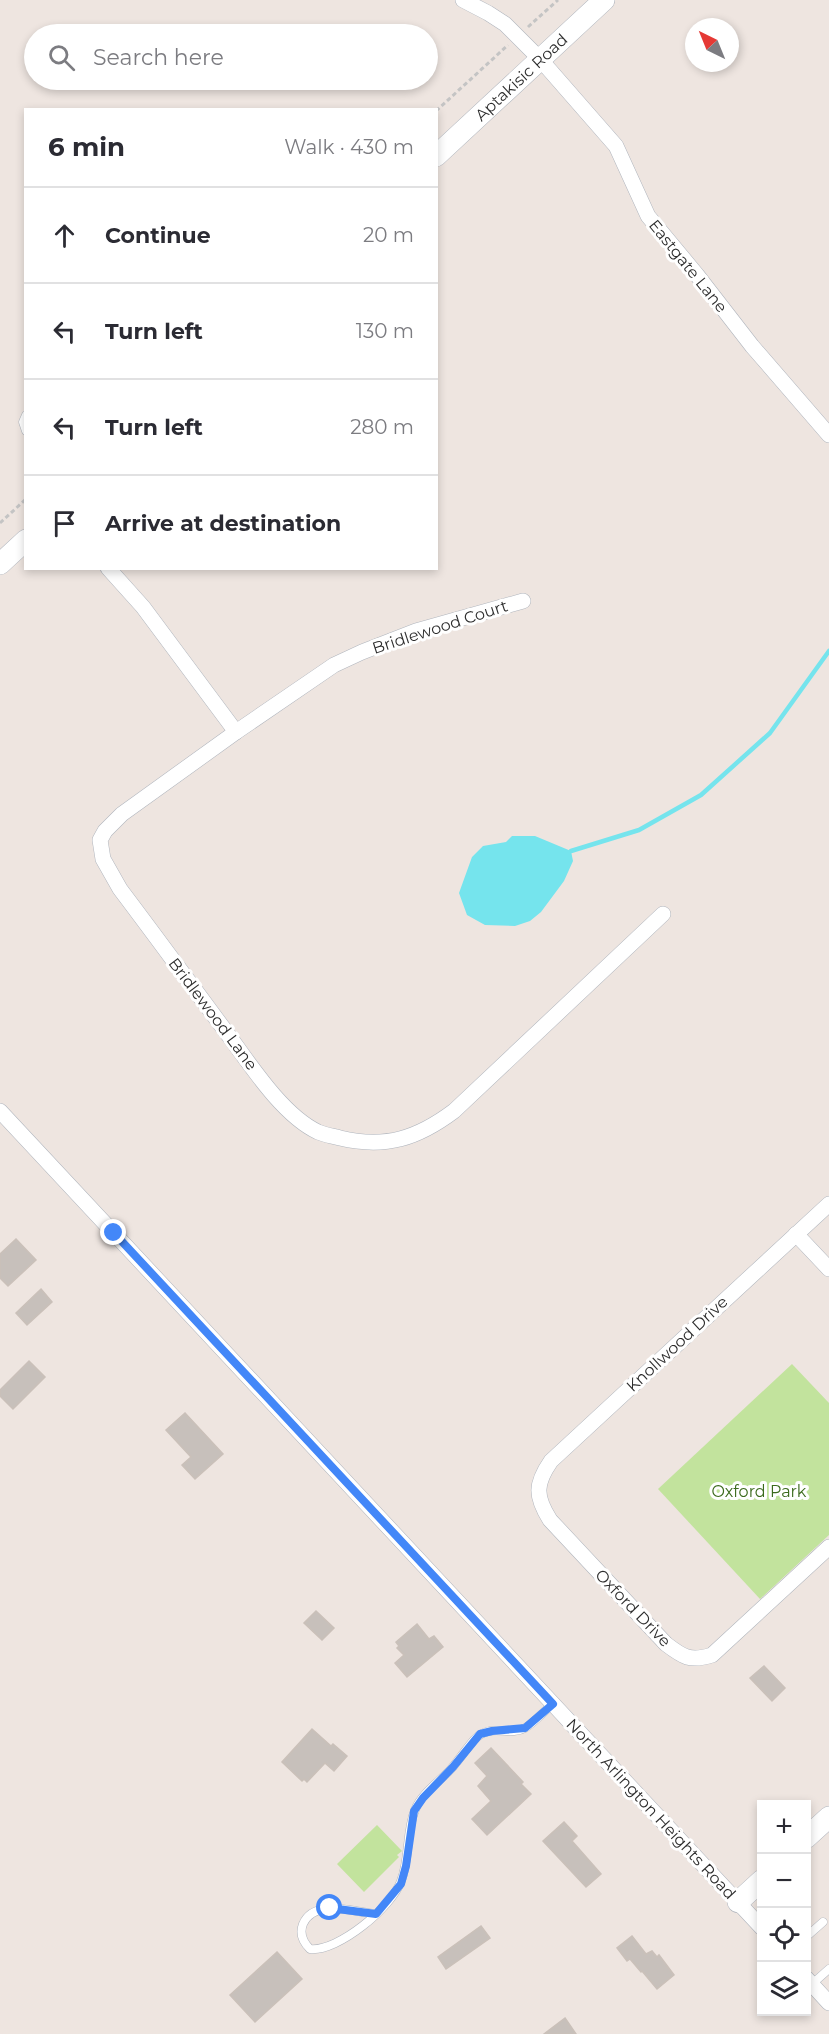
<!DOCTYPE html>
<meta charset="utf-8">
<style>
:root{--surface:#fff;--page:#f2f2f3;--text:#2b2b33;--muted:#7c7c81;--line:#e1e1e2}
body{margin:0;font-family:Montserrat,sans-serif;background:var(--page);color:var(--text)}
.controls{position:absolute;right:18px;bottom:18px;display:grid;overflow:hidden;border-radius:0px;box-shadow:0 3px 9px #0003}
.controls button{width:54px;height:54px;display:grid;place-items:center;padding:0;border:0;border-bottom:2px solid var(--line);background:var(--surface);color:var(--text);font:30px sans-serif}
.compass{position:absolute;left:685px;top:18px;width:54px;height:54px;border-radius:50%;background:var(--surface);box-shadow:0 3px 9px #0003;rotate:317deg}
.stop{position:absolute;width:18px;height:18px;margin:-14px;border:4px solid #4387f8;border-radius:50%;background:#fff}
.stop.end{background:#4387f8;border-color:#fff;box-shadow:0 2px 6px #0008}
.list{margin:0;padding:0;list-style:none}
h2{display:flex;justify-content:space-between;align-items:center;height:78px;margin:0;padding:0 24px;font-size:26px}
h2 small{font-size:20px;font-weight:400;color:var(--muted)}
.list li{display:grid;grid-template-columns:39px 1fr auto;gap:18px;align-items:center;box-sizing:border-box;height:96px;padding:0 24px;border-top:2px solid var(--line)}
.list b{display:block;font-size:22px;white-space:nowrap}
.list em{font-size:20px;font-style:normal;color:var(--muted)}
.icon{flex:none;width:33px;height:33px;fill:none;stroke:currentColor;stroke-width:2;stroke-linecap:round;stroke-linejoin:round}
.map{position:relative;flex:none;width:829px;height:2034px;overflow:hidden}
.search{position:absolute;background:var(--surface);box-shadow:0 3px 9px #0003;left:24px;top:24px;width:414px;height:66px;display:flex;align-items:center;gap:15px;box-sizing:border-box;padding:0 21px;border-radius:33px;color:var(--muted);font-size:22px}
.panel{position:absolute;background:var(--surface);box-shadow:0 3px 9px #0003;left:24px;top:108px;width:414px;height:462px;border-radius:0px}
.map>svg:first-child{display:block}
.green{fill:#c2e39d}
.water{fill:#75e4ed}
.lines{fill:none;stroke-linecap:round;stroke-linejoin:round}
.stream{stroke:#75e4ed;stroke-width:4.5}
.building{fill:#c7c0bb;stroke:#cac0b9;stroke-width:1.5}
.lane-casing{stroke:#b0b5bd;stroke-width:9}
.street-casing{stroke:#b0b5bd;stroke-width:16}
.secondary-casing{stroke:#b0b5bd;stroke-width:22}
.path{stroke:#c4c4c4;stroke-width:3;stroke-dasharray:4.5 3;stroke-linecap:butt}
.lane{stroke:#fff;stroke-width:8}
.street{stroke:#fff;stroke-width:15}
.secondary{stroke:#fff;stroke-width:21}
.route{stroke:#4387f8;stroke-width:8}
.labels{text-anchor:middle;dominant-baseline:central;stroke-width:6;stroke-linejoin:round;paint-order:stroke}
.street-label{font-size:16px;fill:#2d2d2d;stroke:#fff}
.park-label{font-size:16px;fill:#3b6a1c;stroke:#fff}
</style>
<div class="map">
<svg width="829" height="2034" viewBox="0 0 829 2034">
<rect width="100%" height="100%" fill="#eee5e0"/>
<g class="green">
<polygon points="792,1364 829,1403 829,1535 760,1599 658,1489"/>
<polygon points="377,1825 402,1851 397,1855 399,1857 364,1892 337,1864"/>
</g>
<polygon class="water" points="512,836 535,836 571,851 573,861 564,881 541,912 530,921 515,926 485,925 467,915 459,893 472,857 483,846 506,842"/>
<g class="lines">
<polyline class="stream" points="571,851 639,830 701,795 770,733 829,651"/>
</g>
<g class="building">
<polygon points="16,1239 36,1260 8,1286 0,1278 0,1254"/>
<polygon points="41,1289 52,1302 27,1325 16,1313"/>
<polygon points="29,1361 45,1377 13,1409 0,1396 0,1390"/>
<polygon points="185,1413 223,1454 195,1479 182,1465 191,1457 166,1430"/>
<polygon points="316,1611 334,1628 322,1640 304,1623"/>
<polygon points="417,1624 429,1639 434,1636 443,1647 407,1677 395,1663 404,1655 397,1648 399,1646 396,1642"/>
<polygon points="764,1666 785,1688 772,1701 750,1678"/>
<polygon points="312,1729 331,1746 333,1744 347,1756 334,1771 325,1763 307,1782 304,1779 302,1781 282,1762"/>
<polygon points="491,1748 523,1782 521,1784 531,1794 487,1835 472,1819 491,1801 478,1786 487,1776 475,1763"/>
<polygon points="564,1822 577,1836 572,1841 601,1874 586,1887 543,1841"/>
<polygon points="481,1926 490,1938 446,1969 438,1957"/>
<polygon points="632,1936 646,1954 652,1951 657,1957 659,1955 674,1975 657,1989 642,1971 641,1972 630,1959 627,1961 617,1948"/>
<polygon points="277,1952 302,1979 255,2022 230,1995"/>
<polygon points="565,2018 576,2034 544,2034"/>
</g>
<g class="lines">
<defs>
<g id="lane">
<polyline points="26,415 23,422 26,431"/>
<path d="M 376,1914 C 354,1912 314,1898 303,1924 C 299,1934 303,1942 310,1949 C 338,1952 392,1907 401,1881 C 410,1859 406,1831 415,1810 C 421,1794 440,1781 451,1769 C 459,1760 466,1749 474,1740 C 490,1722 508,1737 525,1728 C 535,1722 544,1711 553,1704"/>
<polyline points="806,1937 823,1922"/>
<polyline points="812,1984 829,1969"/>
</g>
<g id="street">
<polyline points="463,0 488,13 505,24 540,59 616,146 648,216 697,275 752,346 829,435"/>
<polyline points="108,568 143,607 236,732"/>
<path d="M 523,601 L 416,631 L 362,652 L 334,665 L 236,732 L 122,814 L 105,831 L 100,840 L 103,859 L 120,889 C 154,934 187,979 221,1025 C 246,1058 280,1114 318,1132 C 325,1135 333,1136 340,1138 C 386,1149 418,1138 454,1111 L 663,914"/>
<polyline points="0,1111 762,1928"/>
<path d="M 829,1204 L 551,1461 C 535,1484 535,1496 550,1520 L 666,1644 C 683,1657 690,1662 712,1655 L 829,1547"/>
<polyline points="796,1234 829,1269"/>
<polyline points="806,1978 829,2003"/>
</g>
<g id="secondary">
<path id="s1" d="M 436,156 L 604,0"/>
<polyline points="0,564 26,540"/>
<polyline points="806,1838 829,1817"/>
<polyline points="738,1902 762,1880"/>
</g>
</defs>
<use href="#lane" class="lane-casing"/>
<use href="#street" class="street-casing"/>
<use href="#secondary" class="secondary-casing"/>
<g class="path">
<polyline points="528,27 558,0"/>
<polyline points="436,111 508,45"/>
<polyline points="0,523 26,499"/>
</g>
<use href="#lane" class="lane"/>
<use href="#street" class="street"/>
<use href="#secondary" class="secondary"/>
</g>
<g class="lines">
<polyline class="route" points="114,1233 553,1704 525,1728 492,1731 480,1734 453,1767 423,1798 414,1811 406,1866 401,1884 376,1914 330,1908"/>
</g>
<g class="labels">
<g class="street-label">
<text stroke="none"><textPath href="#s1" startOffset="116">Aptakisic Road</textPath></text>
<text transform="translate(688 266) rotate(51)">Eastgate Lane</text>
<text transform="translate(440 627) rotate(-18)">Bridlewood Court</text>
<text transform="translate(213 1014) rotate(53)">Bridlewood Lane</text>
<text transform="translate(677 1344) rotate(-43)">Knollwood Drive</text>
<text transform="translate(633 1608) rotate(46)">Oxford Drive</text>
<text transform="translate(651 1809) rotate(47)">North Arlington Heights Road</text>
</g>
<g class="park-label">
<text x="759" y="1491">Oxford Park</text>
</g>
</g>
</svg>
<div class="controls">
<button>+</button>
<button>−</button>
<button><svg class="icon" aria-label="locate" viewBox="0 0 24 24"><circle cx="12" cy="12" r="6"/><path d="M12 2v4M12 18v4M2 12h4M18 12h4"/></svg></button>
<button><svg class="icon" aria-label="layers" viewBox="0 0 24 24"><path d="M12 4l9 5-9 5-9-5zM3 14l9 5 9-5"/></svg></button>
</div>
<svg class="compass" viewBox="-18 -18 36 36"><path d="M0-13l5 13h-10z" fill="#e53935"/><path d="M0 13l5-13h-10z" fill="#7c7c81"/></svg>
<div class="stop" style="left:330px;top:1908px"></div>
<div class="stop end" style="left:114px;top:1233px"></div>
<div class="search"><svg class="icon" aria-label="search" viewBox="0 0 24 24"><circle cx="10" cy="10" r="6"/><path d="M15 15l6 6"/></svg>Search here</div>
<section class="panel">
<h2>6 min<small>Walk · 430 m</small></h2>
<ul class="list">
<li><svg class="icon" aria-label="ahead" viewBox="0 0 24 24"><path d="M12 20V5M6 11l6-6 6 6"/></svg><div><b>Continue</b></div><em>20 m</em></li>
<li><svg class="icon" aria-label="left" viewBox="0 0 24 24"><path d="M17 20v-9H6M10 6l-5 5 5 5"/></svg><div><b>Turn left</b></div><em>130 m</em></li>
<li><svg class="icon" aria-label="left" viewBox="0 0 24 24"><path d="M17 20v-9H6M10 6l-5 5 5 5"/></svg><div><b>Turn left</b></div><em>280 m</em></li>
<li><svg class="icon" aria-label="arrive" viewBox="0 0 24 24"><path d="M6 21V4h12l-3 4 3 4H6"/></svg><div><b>Arrive at destination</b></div></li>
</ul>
</section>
</div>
